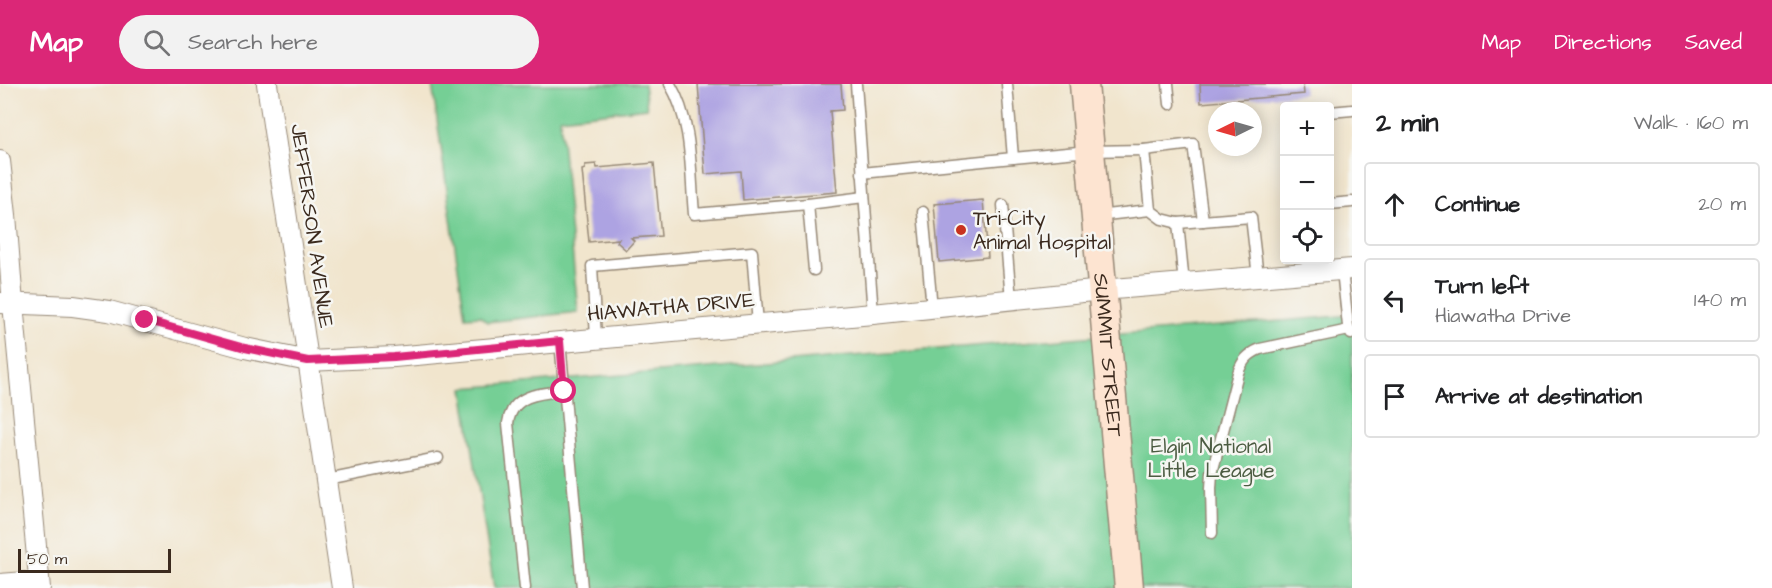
<!DOCTYPE html>
<meta charset="utf-8">
<style>
:root{--surface:#fff;--page:#f2f2f2;--text:#202124;--muted:#757577;--line:#e0e0e0;--accent:#db2777}
body{margin:0;font-family:"Architects Daughter",sans-serif;background:var(--page);color:var(--text)}
.controls{position:absolute;right:18px;top:18px;display:grid;overflow:hidden;border-radius:6px;box-shadow:0 3px 15px #0003}
.controls button{width:54px;height:54px;display:grid;place-items:center;padding:0;border:0;border-bottom:2px solid var(--line);background:var(--surface);color:var(--text);font:30px sans-serif}
.compass{position:absolute;left:1208px;top:18px;width:54px;height:54px;border-radius:50%;background:var(--surface);box-shadow:0 3px 15px #0003;rotate:265deg}
.scale{position:absolute;left:18px;bottom:15px;width:153px;box-sizing:border-box;padding-left:6px;border:3px solid #3b2a1e;border-top:0;font-size:16px;line-height:21px;white-space:nowrap;color:#3b2a1e;-webkit-text-stroke:4px #f6f6f2;paint-order:stroke}
.stop{position:absolute;width:18px;height:18px;margin:-14px;border:4px solid #db2777;border-radius:50%;background:#fff}
.stop.end{background:#db2777;border-color:#fff;box-shadow:0 2px 6px #0008}
.list{margin:0;padding:0;list-style:none}
h2{display:flex;justify-content:space-between;align-items:center;height:78px;margin:0;padding:0 24px;font-size:26px}
h2 small{font-size:20px;font-weight:400;color:var(--muted)}
.list li{display:grid;grid-template-columns:39px 1fr auto;gap:18px;align-items:center;box-sizing:border-box;height:84px;margin:0 12px 12px;padding:0 12px;border:2px solid var(--line);border-radius:6px}
.list b{display:block;font-size:22px;white-space:nowrap}
.list p{margin:0;font-size:20px;white-space:nowrap;color:var(--muted)}
.list em{font-size:20px;font-style:normal;color:var(--muted)}
.icon{flex:none;width:33px;height:33px;fill:none;stroke:currentColor;stroke-width:2;stroke-linecap:round;stroke-linejoin:round}
.map{position:relative;flex:none;width:1352px;height:504px;overflow:hidden}
header{display:flex;align-items:center;gap:36px;box-sizing:border-box;height:84px;padding:0 30px;background:var(--accent);color:#fff}
header strong{font-size:28px}
nav{display:flex;gap:33px;margin-inline-start:auto;font-size:21px}
.search{width:420px;height:54px;background:var(--page);display:flex;align-items:center;gap:15px;box-sizing:border-box;padding:0 21px;border-radius:33px;color:var(--muted);font-size:22px}
main{display:flex}
aside{flex:1;background:var(--surface)}
.map>svg:first-child{display:block}
.green{fill:#75cf95;stroke:#587c5a;stroke-width:1.5}
.building{fill:#ada3e2}
.lines{fill:none;stroke-linecap:round;stroke-linejoin:round}
.lane-casing{stroke:#968876;stroke-width:13}
.street-casing{stroke:#968876;stroke-width:22}
.secondary-casing{stroke:#968876;stroke-width:31}
.lane{stroke:#fff;stroke-width:10}
.street{stroke:#fff;stroke-width:20}
.secondary{stroke:#fde4d1;stroke-width:28}
.route{stroke:#db2777;stroke-width:8}
.poi-dot{fill:#c8321e;stroke:#f6f6f2;stroke-width:2}
.labels{text-anchor:middle;dominant-baseline:central;stroke-width:5;stroke-linejoin:round;paint-order:stroke}
.poi-label{font-size:21px;fill:#3b2a1e;stroke:#f6f6f2;text-anchor:start}
.street-label{font-size:21px;fill:#3b2a1e;stroke:#f6f6f2}
.park-label{font-size:21px;fill:#4c5c42;stroke:#f6f6f2}
</style>
<header>
<strong>Map</strong>
<div class="search"><svg class="icon" aria-label="search" viewBox="0 0 24 24"><circle cx="10" cy="10" r="6"/><path d="M15 15l6 6"/></svg>Search here</div>
<nav><a>Map</a><a>Directions</a><a>Saved</a></nav>
</header>
<main>
<div class="map">
<svg width="1352" height="504" viewBox="0 0 1352 504">
<rect width="100%" height="100%" fill="#f6f6f2"/>
<filter id="ink" filterUnits="userSpaceOnUse"><feTurbulence type="fractalNoise" baseFrequency=".0167" numOctaves="2"/><feDisplacementMap in="SourceGraphic" scale="12" xChannelSelector="R" yChannelSelector="G"/><feConvolveMatrix kernelMatrix="1 2 1 2 8 2 1 2 1" color-interpolation-filters="sRGB"/></filter>
<filter id="wash" filterUnits="userSpaceOnUse"><feTurbulence type="fractalNoise" baseFrequency=".008" numOctaves="4" result="noise"/><feDisplacementMap in="SourceGraphic" scale="24" xChannelSelector="R" yChannelSelector="G"/><feGaussianBlur stdDeviation="1.35" result="paint"/><feColorMatrix in="noise" values="0 0 0 0 0 0 0 0 0 0 0 0 0 0 0 0 0 1.4 0 .05"/><feComposite in="paint" operator="in"/></filter>
<g filter="url(#wash)">
<rect width="100%" height="100%" fill="#f1e5cd"/>
<g class="green">
<polygon points="432,0 644,0 647,24 560,34 578,228 487,238 480,232 465,233"/>
<polygon points="1352,231 1352,504 494,504 463,304"/>
</g>
<g id="blocks">
<g class="building">
<polygon points="698,0 841,0 843,26 830,27 837,108 743,116 741,87 705,90"/>
<polygon points="1200,0 1303,0 1304,10 1201,19"/>
<polygon points="654,79 661,152 631,154 634,157 626,166 617,158 619,155 589,158 582,86 585,85 585,81 596,80 597,84"/>
<polygon points="983,116 988,173 939,178 934,120"/>
</g>
</g>
</g>
<g filter="url(#ink)">
<use href="#blocks" fill-opacity="0" stroke="#968876" stroke-width="1.5"/>
<g class="lines">
<defs>
<g id="lane">
<path d="M 670,0 C 693,39 690,87 694,130 L 808,120"/>
<polyline points="856,0 873,230"/>
<polyline points="1168,0 1170,20"/>
<polyline points="1330,28 1352,26"/>
<polyline points="1144,66 1150,126"/>
<polyline points="1013,74 1089,67 1144,66 1193,60 1203,137"/>
<polyline points="862,89 1013,74 1007,0"/>
<polyline points="1330,120 1352,118"/>
<polyline points="1003,121 1011,216"/>
<polyline points="923,128 932,224"/>
<polyline points="1097,132 1150,126 1162,135 1178,139 1251,133 1258,193"/>
<polyline points="1178,139 1184,200"/>
<polyline points="814,186 808,120 864,113"/>
<polyline points="1342,186 1348,242 1351,250"/>
<polyline points="596,254 592,182 752,168 758,240"/>
<polyline points="560,257 582,504"/>
<polyline points="327,396 438,374"/>
<path d="M 1212,449 L 1211,404 L 1212,389 L 1238,289 C 1242,277 1248,270 1260,265 L 1349,246"/>
<path d="M 525,504 L 508,339 C 512,310 541,309 564,307"/>
</g>
<g id="street">
<path d="M 267,0 C 291,168 318,336 342,504"/>
<polyline points="0,77 6,131 13,220 40,504"/>
<polyline points="0,219 73,222 109,227 245,264 308,277 394,273 873,230 1102,206 1352,185"/>
<polyline points="0,500 39,497"/>
</g>
<g id="secondary">
<path id="s1" d="M 1084,0 L 1129,504"/>
</g>
</defs>
<use href="#lane" class="lane-casing"/>
<use href="#street" class="street-casing"/>
<use href="#secondary" class="secondary-casing"/>
<use href="#lane" class="lane"/>
<use href="#street" class="street"/>
<use href="#secondary" class="secondary"/>
</g>
</g>
<g class="lines" filter="url(#ink)">
<polyline class="route" points="145,236 245,264 308,277 394,273 560,257 564,307"/>
</g>
<circle class="poi-dot" cx="961" cy="146" r="6"/>
<g class="labels">
<g class="poi-label">
<text x="973" y="134">Tri-City<tspan x="973" dy="24">Animal Hospital</tspan></text>
</g>
<g class="street-label">
<text transform="translate(312 142) rotate(82)">JEFFERSON AVENUE</text>
<text transform="translate(671 223) rotate(-5)">HIAWATHA DRIVE</text>
<text stroke="none"><textPath href="#s1" startOffset="272">SUMMIT STREET</textPath></text>
</g>
<g class="park-label">
<text x="1211" y="362">Elgin National<tspan x="1211" dy="24">Little League</tspan></text>
</g>
</g>
</svg>
<div class="controls">
<button>+</button>
<button>−</button>
<button><svg class="icon" aria-label="locate" viewBox="0 0 24 24"><circle cx="12" cy="12" r="6"/><path d="M12 2v4M12 18v4M2 12h4M18 12h4"/></svg></button>
</div>
<svg class="compass" viewBox="-18 -18 36 36"><path d="M0-13l5 13h-10z" fill="#e53935"/><path d="M0 13l5-13h-10z" fill="#757577"/></svg>
<div class="scale">50 m</div>
<div class="stop" style="left:564px;top:307px"></div>
<div class="stop end" style="left:145px;top:236px"></div>
</div>
<aside>
<h2>2 min<small>Walk · 160 m</small></h2>
<ul class="list">
<li><svg class="icon" aria-label="ahead" viewBox="0 0 24 24"><path d="M12 20V5M6 11l6-6 6 6"/></svg><div><b>Continue</b></div><em>20 m</em></li>
<li><svg class="icon" aria-label="left" viewBox="0 0 24 24"><path d="M17 20v-9H6M10 6l-5 5 5 5"/></svg><div><b>Turn left</b><p>Hiawatha Drive</p></div><em>140 m</em></li>
<li><svg class="icon" aria-label="arrive" viewBox="0 0 24 24"><path d="M6 21V4h12l-3 4 3 4H6"/></svg><div><b>Arrive at destination</b></div></li>
</ul>
</aside>
</main>
